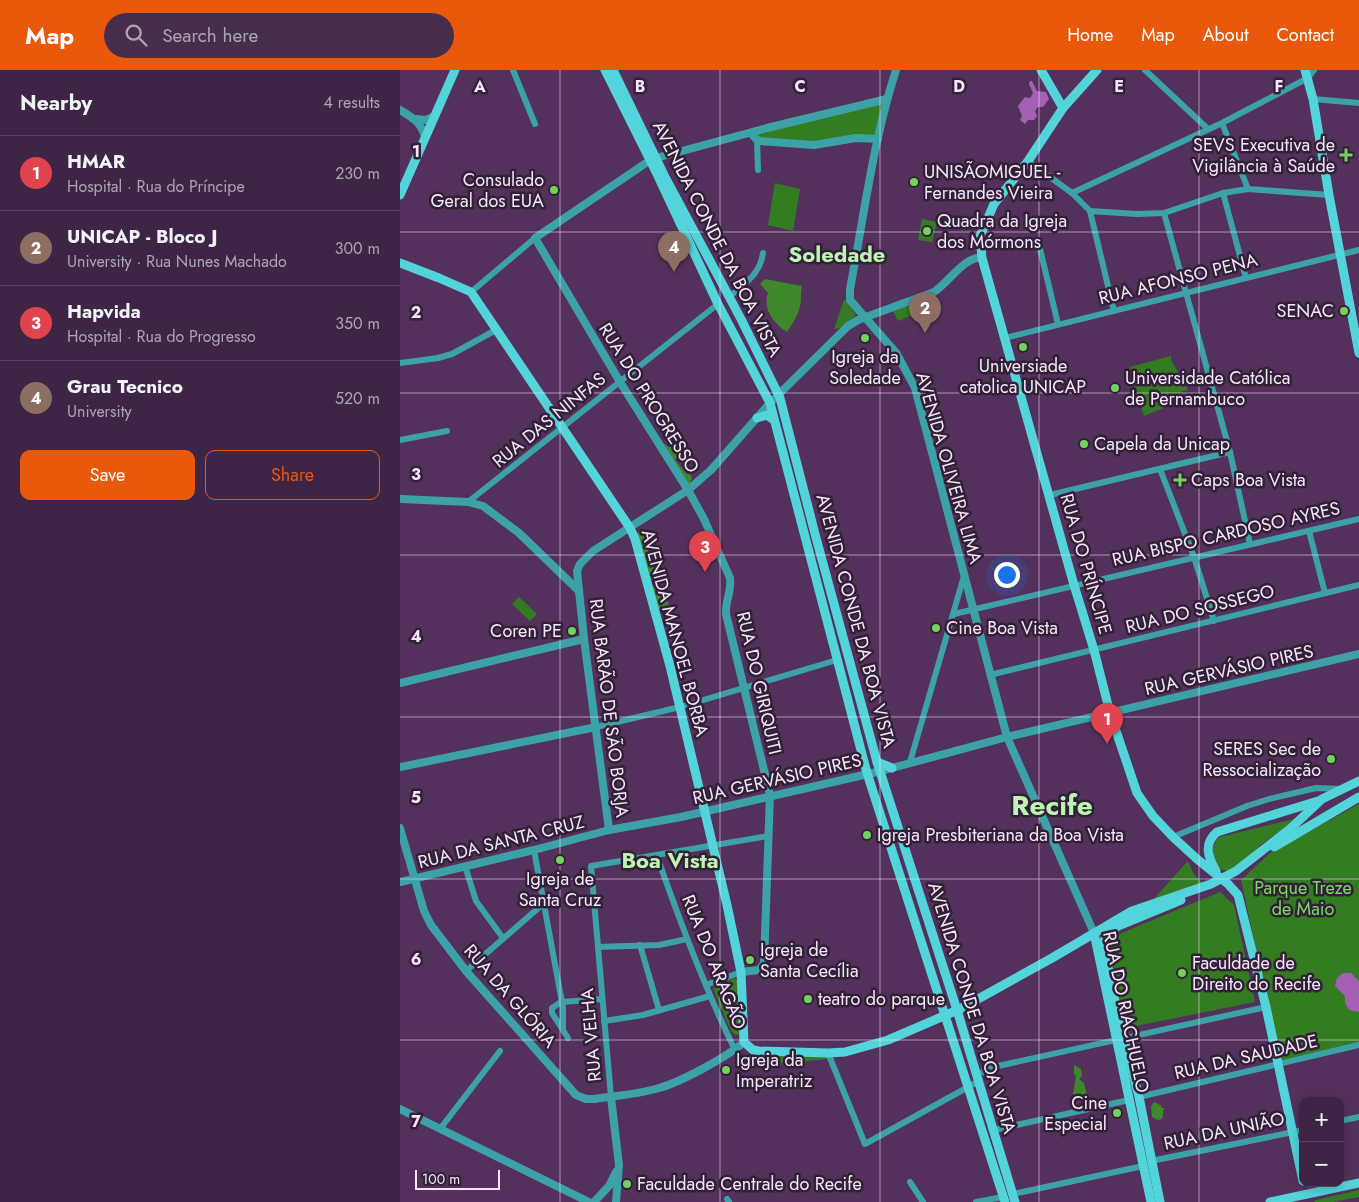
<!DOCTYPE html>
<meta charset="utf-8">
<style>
:root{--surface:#3f2545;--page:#462d4c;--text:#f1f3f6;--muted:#ada5b3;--line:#58425e;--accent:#ea580c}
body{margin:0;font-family:Jost,sans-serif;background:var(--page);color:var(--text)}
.controls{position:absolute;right:15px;bottom:15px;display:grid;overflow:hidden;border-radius:10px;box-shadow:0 2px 12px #0003}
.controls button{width:45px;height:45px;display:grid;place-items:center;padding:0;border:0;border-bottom:1px solid var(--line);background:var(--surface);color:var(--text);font:25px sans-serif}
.scale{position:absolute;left:15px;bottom:12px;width:85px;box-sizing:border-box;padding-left:5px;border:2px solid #f9e4fe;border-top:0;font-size:14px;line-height:18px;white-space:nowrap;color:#f9e4fe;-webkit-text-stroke:4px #312134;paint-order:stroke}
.you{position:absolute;left:606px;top:504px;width:18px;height:18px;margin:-12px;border:4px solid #fff;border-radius:50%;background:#1a73e8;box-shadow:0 0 0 8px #1a73e833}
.badge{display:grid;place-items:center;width:32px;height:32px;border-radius:50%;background:var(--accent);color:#fff;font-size:16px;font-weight:700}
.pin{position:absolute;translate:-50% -41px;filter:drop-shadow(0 1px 2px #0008)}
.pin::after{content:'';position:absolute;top:26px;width:18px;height:15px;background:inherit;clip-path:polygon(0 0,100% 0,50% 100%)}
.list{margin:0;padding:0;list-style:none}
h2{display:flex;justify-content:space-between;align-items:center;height:65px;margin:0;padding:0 20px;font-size:21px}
h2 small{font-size:16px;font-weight:400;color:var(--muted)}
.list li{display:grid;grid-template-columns:32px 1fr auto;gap:15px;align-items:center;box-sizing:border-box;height:75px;padding:0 20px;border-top:1px solid var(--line)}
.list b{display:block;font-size:19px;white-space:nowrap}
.list p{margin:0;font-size:16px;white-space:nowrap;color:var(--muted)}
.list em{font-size:16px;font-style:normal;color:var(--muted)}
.actions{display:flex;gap:10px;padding:15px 20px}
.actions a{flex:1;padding:11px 0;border:1px solid var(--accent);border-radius:10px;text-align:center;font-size:18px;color:var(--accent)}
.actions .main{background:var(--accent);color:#fff}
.icon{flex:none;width:28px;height:28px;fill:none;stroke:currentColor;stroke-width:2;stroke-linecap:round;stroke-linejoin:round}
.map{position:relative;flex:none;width:959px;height:1132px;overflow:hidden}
header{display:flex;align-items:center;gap:30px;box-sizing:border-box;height:70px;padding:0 25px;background:var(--accent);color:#fff}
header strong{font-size:24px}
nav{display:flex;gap:28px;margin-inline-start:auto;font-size:18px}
.search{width:350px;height:45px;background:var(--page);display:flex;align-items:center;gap:12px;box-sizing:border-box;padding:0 18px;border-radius:28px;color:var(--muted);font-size:19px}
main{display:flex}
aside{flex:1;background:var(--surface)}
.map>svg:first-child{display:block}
.green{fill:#347c22}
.forest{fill:#3e872d}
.water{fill:#a560b5}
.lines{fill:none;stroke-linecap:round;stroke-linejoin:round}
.minor{stroke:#3da2a7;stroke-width:6}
.tertiary{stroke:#3da2a7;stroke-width:8}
.secondary{stroke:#53d3da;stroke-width:9}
.grid{fill:none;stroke:#f9e4fe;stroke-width:1;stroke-opacity:0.55}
.poi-dot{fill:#72d25d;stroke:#312134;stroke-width:2}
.labels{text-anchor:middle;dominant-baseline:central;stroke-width:5;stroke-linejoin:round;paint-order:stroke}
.poi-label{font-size:18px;fill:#f9e4fe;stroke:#312134;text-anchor:start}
.street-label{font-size:18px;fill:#f9e4fe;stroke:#312134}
.park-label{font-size:18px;fill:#7dda68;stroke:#312134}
.district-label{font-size:22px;font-weight:bold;fill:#bff3b3;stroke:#312134}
.town-label{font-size:28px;font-weight:bold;fill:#bff3b3;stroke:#312134}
.grid-label{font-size:16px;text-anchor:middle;font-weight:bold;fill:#f9e4fe;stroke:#312134;stroke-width:5;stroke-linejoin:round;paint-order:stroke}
</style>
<header>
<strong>Map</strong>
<div class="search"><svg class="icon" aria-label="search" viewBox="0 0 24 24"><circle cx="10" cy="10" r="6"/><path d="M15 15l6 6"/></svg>Search here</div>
<nav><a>Home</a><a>Map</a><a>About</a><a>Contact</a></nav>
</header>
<main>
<aside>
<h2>Nearby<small>4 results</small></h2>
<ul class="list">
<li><span class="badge" style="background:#e0444e">1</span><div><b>HMAR</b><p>Hospital · Rua do Príncipe</p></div><em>230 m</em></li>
<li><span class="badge" style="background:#8d6e63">2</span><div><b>UNICAP - Bloco J</b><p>University · Rua Nunes Machado</p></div><em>300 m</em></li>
<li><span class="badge" style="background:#e0444e">3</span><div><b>Hapvida</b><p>Hospital · Rua do Progresso</p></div><em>350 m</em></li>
<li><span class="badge" style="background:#8d6e63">4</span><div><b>Grau Tecnico</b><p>University</p></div><em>520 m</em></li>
</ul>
<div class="actions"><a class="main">Save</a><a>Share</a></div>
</aside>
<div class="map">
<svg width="959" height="1132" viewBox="0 0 959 1132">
<rect width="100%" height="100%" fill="#54315c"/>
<g class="green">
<polygon points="482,34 484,36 476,66 415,72 360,70 356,63"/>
<polygon points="375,113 400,119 393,161 368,155"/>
<polygon points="522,149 537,152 532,172 518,170"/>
<polygon points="444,230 446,230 456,245 440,258 434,259"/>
<polygon points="515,233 518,243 498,251 493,241"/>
<polygon points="771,286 771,290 788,320 780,322 782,330 744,346 730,297"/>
<polygon points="119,527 137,544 130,551 112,534"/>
<polygon points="959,734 959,973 883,990 880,988 875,968 841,810 870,783"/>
<path d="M 894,749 C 884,759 874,765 863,773 C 854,780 841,798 830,800 C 811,803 807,777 820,767 Z"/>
<polygon points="787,792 789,793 793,803 802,813 753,830"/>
<polygon points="820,822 834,835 855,932 726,958 708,871 724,862"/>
<polygon points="334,908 338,911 340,964 336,965 331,961 313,919"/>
<polygon points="354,984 426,985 428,989 357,996"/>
<polygon points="959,1120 959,1127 933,1132 914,1132 916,1130"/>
</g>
<g class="forest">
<path d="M 365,209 L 402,216 C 400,224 402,230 400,236 C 398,246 392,254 387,262 C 374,254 362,239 368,223 L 360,214 Z"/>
<polygon points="276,370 280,383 275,390 287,404 289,404 292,407 290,415 288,417 262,375 265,374 268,377"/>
<polygon points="241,461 248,477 249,492 254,491 257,496 254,511 249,508 235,464"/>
<polygon points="259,515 261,519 264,518 265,520 259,522 260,524 265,523 269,536 261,540 258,539 252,516"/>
<polygon points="674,995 681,999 682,1006 679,1009 684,1013 687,1025 684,1028 676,1029 673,1024 676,1006 674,1004"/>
<polygon points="754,1032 762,1036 761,1038 764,1038 762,1049 758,1050 752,1047 751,1036"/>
</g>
<g class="water">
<polygon points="630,11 632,11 637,21 646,22 649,29 643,37 638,37 635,41 637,46 634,50 628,50 625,54 620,50 622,46 618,36 625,27 630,28 633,23 629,14"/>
<polygon points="943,903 951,903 959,911 959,942 949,940 945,933 945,926 935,916 937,908"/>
</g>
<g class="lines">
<g class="minor">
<polyline points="113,0 135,54"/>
<polyline points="745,0 808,59"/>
<polyline points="913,29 959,33"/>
<polyline points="822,53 848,119"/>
<polyline points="357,70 358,100"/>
<polyline points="628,91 672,123 690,141 737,144 764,143 823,123 848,119 929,125"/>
<polyline points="672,123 822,53 908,8 914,0"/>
<polyline points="823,123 846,208"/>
<polyline points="690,141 714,241"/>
<polyline points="764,143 830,382 850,474"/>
<polyline points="640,179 658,254"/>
<polyline points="71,222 135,168"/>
<path d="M 329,227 C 345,213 360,205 363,183"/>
<polyline points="605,268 959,180"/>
<polyline points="0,293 38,288 52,284 96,260"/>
<polyline points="0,370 47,361"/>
<polyline points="760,399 794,487 814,551"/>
<polyline points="650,425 830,382"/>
<polyline points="68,432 318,234"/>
<polyline points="909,461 925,523"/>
<polyline points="554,544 959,449"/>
<polyline points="590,605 959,515"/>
<polyline points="196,657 280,637 437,590"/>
<polyline points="510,692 564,506"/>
<polyline points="773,767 847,736 869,729 916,718 942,719"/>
<polyline points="134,780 163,938 163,959"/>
<path d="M 257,786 C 280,852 304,917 335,980"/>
<polyline points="65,796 76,831 103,868"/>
<polyline points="240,875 259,940"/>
<polyline points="198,877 259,875 287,869"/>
<polyline points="66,901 143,834"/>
<polyline points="306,915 341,902"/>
<polyline points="204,951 243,945 310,926"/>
<polyline points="168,968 152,943 152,938 161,932 202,929"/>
<polyline points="428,983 465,1074 579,1011"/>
<polyline points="598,996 590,1004 583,1002 584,999 589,996 598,996 866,937"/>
<polyline points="211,1027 191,796 368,766"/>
<polyline points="739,1027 959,975"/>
<polyline points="940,1051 959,1047"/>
<polyline points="40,1059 100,981"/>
<polyline points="594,1060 729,1030"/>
<polyline points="751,1091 903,1060"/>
<polyline points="510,1112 523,1132"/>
<polyline points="613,1124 743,1096"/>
<polyline points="327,1129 329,1132"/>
<polyline points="576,1132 603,1127"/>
</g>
<g class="tertiary">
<path d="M 496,0 C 473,71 464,146 450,219 L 450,230 L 497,284 L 515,318 L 607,667 L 694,863"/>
<path d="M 0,40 C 13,48 21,52 25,67"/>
<polyline points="16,49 26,50 35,46"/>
<polyline points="351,63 356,69 360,71 414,75 456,68 478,69"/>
<polyline points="0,429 68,432 83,436 119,463 179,521"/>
<polyline points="0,613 184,569"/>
<polyline points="0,697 196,657"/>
<path d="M 0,758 L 24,841 L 31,855 L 66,901 L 176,1025 L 186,1029 L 195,1029 C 216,1026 239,1024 259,1018 C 281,1012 327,987 344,972"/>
<path d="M 209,760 L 184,569 L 177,501 L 180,494 L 193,481 L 288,420 L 311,400 L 370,333 L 448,256 L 458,250 L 534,222 C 548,213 566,185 582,188"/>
<polyline points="0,812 134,780 209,760 281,747 481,701 607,667 959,584"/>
<path d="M 341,902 L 359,900 L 364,893 L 370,725 L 326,544 C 325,531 332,521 330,508 L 304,449 L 288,420 L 220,312 L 135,168 L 246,93 L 256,88 L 367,58 L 487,29"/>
<polyline points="211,1027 219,1095 216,1132"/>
<polyline points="0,1039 189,1132"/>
<polyline points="194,1132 209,1116 216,1102"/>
</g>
<g class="secondary">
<polyline points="205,0 258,106 318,234 370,333 467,703 605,1132"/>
<polyline points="213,0 264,105 341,249 380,328 415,464 477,692 557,940 615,1132"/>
<polyline points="641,0 663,38"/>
<polyline points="697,0 663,38 628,91 594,134 580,166 582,188 674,515 694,580 710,643 737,723 753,746 773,767 797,789 828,814 838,825 866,937 903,1111"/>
<polyline points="905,0 913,29 929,125 959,283"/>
<polyline points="0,125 55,0"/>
<polyline points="0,193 39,208 71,222 230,458 235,469 270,596 327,835 341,902 344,972 353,980 359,981 428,983 445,982 488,970 560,939 652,888 732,841 811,814 836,801 891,758 922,729 959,711"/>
<polyline points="357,348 367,345 374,350"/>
<polyline points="477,692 492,698"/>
<polyline points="874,777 959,727"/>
<path d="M 816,801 C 808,787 803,774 817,762 L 918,731"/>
<polyline points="694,863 751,1132"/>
<polyline points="760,1132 739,1027 720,954 703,873 708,863 718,856 781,830"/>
<polyline points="870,1132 959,1113"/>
</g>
</g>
<path class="grid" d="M 160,0 L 160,1132M 320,0 L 320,1132M 480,0 L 480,1132M 639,0 L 639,1132M 799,0 L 799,1132M 0,162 L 959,162M 0,323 L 959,323M 0,485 L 959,485M 0,647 L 959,647M 0,809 L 959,809M 0,970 L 959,970"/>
<g class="poi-dot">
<path d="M943.5 77.5h5v5h5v5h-5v5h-5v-5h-5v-5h5z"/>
<circle cx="514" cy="112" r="5"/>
<circle cx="154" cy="120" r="5"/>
<circle cx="527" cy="161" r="5"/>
<circle cx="944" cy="241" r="5"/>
<circle cx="465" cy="268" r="5"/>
<circle cx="623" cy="277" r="5"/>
<circle cx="715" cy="318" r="5"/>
<circle cx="684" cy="374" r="5"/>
<path d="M777.5 402.5h5v5h5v5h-5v5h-5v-5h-5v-5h5z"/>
<circle cx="536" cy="558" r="5"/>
<circle cx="172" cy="561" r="5"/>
<circle cx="931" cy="689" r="5"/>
<circle cx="467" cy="765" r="5"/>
<circle cx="160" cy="790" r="5"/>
<circle cx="350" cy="890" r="5"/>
<circle cx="782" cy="903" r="5"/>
<circle cx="408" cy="929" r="5"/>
<circle cx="326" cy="1000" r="5"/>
<circle cx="717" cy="1043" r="5"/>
<circle cx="227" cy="1114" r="5"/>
</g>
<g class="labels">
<g class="poi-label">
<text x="935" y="75" text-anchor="end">SEVS Executiva de<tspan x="935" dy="21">Vigilância à Saúde</tspan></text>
<text x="524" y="102">UNISÃOMIGUEL -<tspan x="524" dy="21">Fernandes Vieira</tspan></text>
<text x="144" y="110" text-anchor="end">Consulado<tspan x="144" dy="21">Geral dos EUA</tspan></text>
<text x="537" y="151">Quadra da Igreja<tspan x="537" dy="21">dos Mórmons</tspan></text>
<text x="934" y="241" text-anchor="end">SENAC</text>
<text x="465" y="287" text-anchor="middle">Igreja da<tspan x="465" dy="21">Soledade</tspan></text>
<text x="623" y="296" text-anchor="middle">Universiade<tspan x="623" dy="21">catolica UNICAP</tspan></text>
<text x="725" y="308">Universidade Católica<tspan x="725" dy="21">de Pernambuco</tspan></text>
<text x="694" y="374">Capela da Unicap</text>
<text x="791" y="410">Caps Boa Vista</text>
<text x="546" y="558">Cine Boa Vista</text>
<text x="162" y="561" text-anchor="end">Coren PE</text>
<text x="921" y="679" text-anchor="end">SERES Sec de<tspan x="921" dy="21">Ressocialização</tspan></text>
<text x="477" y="765">Igreja Presbiteriana da Boa Vista</text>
<text x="160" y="809" text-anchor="middle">Igreja de<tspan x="160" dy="21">Santa Cruz</tspan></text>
<text x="360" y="880">Igreja de<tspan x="360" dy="21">Santa Cecília</tspan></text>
<text x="792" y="893">Faculdade de<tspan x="792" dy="21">Direito do Recife</tspan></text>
<text x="418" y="929">teatro do parque</text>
<text x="336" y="990">Igreja da<tspan x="336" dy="21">Imperatriz</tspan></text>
<text x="707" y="1033" text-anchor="end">Cine<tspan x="707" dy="21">Especial</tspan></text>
<text x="237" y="1114">Faculdade Centrale do Recife</text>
</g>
<g class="street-label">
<text transform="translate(317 169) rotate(63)">AVENIDA CONDE DA BOA VISTA</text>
<text transform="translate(778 209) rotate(-14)">RUA AFONSO PENA</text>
<text transform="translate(249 328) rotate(58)">RUA DO PROGRESSO</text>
<text transform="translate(149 350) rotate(-39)">RUA DAS NINFAS</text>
<text transform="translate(549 398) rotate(74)">AVENIDA OLIVEIRA LIMA</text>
<text transform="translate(826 464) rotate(-13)">RUA BISPO CARDOSO AYRES</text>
<text transform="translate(686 494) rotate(74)">RUA DO PRÍNCIPE</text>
<text transform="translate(800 539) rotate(-14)">RUA DO SOSSEGO</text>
<text transform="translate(456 551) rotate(75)">AVENIDA CONDE DA BOA VISTA</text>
<text transform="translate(275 563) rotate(75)">AVENIDA MANOEL BORBA</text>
<text transform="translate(829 600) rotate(-13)">RUA GERVÁSIO PIRES</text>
<text transform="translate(359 613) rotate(77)">RUA DO GIRIQUITI</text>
<text transform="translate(209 638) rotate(83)">RUA BARÃO DE SÃO BORJA</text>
<text transform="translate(377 709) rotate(-13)">RUA GERVÁSIO PIRES</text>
<text transform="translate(101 772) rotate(-14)">RUA DA SANTA CRUZ</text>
<text transform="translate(314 892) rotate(68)">RUA DO ARAGÃO</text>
<text transform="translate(110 926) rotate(49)">RUA DA GLÓRIA</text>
<text transform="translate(572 938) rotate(73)">AVENIDA CONDE DA BOA VISTA</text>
<text transform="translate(726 942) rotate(78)">RUA DO RIACHUELO</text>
<text transform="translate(191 965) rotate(-95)">RUA VELHA</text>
<text transform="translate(846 987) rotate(-13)">RUA DA SAUDADE</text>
<text transform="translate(824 1061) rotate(-12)">RUA DA UNIÃO</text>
</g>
<g class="park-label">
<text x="903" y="818">Parque Treze<tspan x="903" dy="21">de Maio</tspan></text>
</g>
<g class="district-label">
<text x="437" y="184">Soledade</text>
<text x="270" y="790">Boa Vista</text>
</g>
<g class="town-label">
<text x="652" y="735">Recife</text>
</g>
</g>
<g class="grid-label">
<text x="80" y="22">A</text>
<text x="240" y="22">B</text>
<text x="400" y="22">C</text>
<text x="559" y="22">D</text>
<text x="719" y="22">E</text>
<text x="879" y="22">F</text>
<text x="16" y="87">1</text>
<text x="16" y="248">2</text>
<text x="16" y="410">3</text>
<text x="16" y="572">4</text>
<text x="16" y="733">5</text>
<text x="16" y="895">6</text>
<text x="16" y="1057">7</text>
</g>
</svg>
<div class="controls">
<button>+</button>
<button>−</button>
</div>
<div class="scale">100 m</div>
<div class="you"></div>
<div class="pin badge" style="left:707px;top:674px;background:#e0444e">1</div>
<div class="pin badge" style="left:525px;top:263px;background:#8d6e63">2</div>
<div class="pin badge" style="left:305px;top:502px;background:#e0444e">3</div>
<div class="pin badge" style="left:274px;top:202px;background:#8d6e63">4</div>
</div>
</main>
